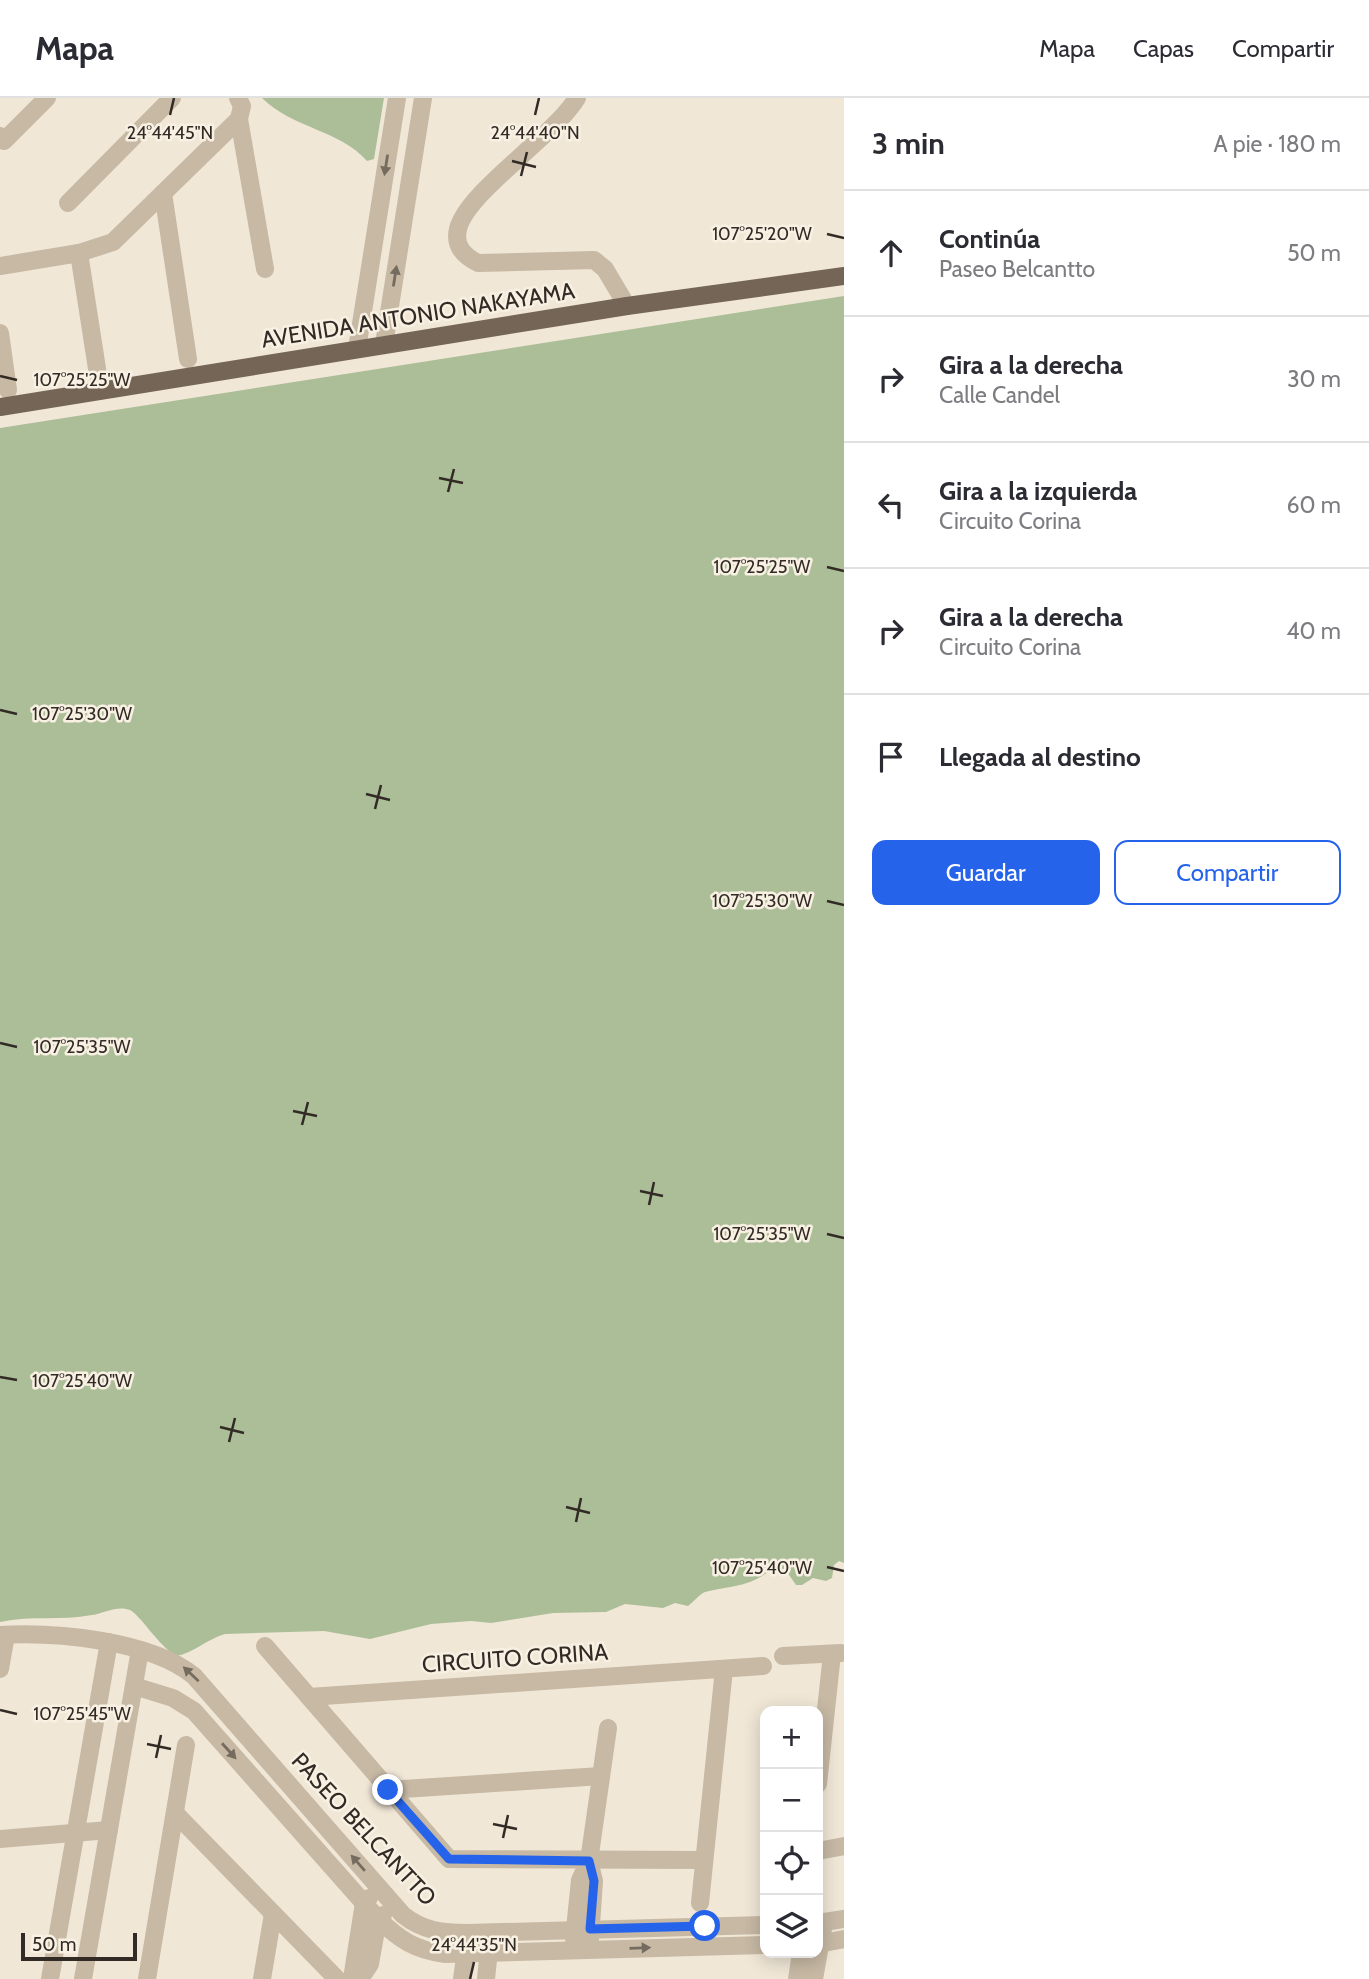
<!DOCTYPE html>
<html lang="es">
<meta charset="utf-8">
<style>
:root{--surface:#fff;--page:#f2f2f3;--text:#2b2b33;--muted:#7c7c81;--line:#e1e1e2;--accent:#2563eb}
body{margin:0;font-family:Cabin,sans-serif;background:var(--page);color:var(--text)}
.controls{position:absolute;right:21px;bottom:21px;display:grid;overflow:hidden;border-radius:14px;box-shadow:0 4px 18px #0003}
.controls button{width:63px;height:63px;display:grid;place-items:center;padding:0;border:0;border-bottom:2px solid var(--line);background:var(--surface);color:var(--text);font:35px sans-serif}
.scale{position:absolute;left:21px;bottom:18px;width:116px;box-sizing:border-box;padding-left:7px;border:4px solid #322b25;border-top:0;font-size:19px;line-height:24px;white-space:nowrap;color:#322b25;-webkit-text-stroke:5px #f8f1e3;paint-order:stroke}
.stop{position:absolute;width:21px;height:21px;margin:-16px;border:5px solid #2563eb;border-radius:50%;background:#fff}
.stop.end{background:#2563eb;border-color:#fff;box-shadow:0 2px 7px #0008}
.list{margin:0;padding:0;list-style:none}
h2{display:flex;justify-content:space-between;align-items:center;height:91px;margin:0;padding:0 28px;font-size:30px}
h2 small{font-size:23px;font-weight:400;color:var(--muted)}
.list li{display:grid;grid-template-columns:46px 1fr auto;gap:21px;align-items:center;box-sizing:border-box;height:126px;padding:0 28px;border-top:2px solid var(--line)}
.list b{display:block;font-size:26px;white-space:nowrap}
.list p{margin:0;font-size:23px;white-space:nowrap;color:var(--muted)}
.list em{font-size:23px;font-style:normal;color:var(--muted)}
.actions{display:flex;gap:14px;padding:21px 28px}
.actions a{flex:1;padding:16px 0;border:2px solid var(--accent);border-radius:14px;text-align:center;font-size:24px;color:var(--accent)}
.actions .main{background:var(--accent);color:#fff}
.icon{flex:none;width:38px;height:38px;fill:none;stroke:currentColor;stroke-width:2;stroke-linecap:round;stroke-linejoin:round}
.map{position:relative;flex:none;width:844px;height:1881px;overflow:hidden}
header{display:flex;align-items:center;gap:42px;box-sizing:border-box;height:98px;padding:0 35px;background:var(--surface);border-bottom:2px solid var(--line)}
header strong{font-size:33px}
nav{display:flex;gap:38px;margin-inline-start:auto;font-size:24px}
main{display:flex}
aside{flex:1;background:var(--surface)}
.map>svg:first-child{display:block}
.green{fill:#acbe98}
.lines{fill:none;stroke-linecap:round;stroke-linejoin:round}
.minor{stroke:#c7b9a4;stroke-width:18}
.major{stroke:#746557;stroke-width:18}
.oneway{fill:#756b5e}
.route{stroke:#2563eb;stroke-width:9}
.ticks{fill:none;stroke:#322b25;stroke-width:2.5}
.labels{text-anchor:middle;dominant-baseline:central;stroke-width:5;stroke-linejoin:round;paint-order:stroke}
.street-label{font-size:23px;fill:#322b25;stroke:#f8f1e3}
.ticks-label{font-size:18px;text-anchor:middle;fill:#322b25;stroke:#f8f1e3;stroke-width:5;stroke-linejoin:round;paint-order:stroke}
</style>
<header>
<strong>Mapa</strong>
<nav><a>Mapa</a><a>Capas</a><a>Compartir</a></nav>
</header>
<main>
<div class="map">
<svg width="844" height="1881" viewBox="0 0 844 1881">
<rect width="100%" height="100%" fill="#f0e7d7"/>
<g class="green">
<path d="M 262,0 L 384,0 L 374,61 L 367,63 C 340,32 292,30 262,0 Z"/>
<path d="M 844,198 L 844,1465 L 839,1463 L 834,1467 L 832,1480 L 826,1483 L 813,1480 L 802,1487 L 796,1487 L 785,1471 L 772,1471 C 748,1490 733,1487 705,1494 C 698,1497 694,1504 688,1508 L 675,1505 L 663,1510 L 625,1506 L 606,1514 L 553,1515 L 491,1525 L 471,1523 L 431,1526 L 370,1541 L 324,1533 L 225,1536 C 207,1541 194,1555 176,1558 C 159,1548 140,1517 130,1512 C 118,1507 104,1515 92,1517 C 60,1523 32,1517 0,1524 L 0,330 Z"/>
</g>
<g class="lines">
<g class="minor">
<path d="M 577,0 C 553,39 467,94 458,131 C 454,148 464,158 478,165 L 594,162 L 605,171 L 627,208"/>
<polyline points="239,21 265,171"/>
<polyline points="0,38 4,43 47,0"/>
<polyline points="163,95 188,261"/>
<polyline points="68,105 172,0"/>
<polyline points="79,155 98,277"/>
<polyline points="0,168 79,155 113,144 239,21 242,8 238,0"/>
<polyline points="0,235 8,292"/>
<polyline points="384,246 423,0"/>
<polyline points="357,251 397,0"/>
<path d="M 0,1537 C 56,1534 150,1542 194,1578 L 403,1817 C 423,1833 443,1835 468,1835 L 765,1827"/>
<polyline points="265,1548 449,1761 704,1762"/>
<polyline points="783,1558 841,1555"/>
<polyline points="0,1571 6,1537"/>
<path d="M 134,1588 L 173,1600 L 194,1613 L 378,1821 C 400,1842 415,1852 445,1856 L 765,1847"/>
<polyline points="309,1599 763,1568"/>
<polyline points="818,1686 832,1556"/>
<polyline points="388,1692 601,1678"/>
<polyline points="175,1715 337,1881"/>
<polyline points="0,1741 109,1732"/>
<polyline points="818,1753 844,1748"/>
<polyline points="589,1763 594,1783 590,1841"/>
<polyline points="700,1805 724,1571"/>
<polyline points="818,1825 844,1821"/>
<polyline points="574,1841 580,1782 589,1763 608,1630"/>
<polyline points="818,1846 844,1841"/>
<polyline points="50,1881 109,1544"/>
<polyline points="83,1881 140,1552"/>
<polyline points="147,1881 186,1647"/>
<polyline points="262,1881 273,1816"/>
<polyline points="352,1881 364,1805 369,1800"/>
<polyline points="360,1881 370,1866 378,1821 383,1817"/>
<polyline points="462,1881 467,1845"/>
<polyline points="486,1881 490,1843"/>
<polyline points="797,1881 801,1855"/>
<polyline points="814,1881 824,1825"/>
</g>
<polyline class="major" points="0,309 627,208 844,178"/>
</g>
<defs><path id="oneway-solid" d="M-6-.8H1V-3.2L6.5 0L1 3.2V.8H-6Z" transform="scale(1.75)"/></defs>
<g class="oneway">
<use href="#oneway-solid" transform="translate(386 67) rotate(99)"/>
<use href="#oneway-solid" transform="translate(395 178) rotate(-81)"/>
<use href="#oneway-solid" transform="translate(191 1576) rotate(-137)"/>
<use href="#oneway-solid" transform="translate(229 1653) rotate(48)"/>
<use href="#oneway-solid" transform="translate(358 1765) rotate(-131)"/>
<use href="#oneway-solid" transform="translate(640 1850) rotate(-2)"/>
</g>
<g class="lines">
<polyline class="route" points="388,1692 449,1761 589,1763 594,1783 590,1831 705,1828"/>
</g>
<path class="ticks" d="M 170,17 L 174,0M 535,17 L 539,0M 512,63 L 536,69M 521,78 L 527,54M 827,136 L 844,140M 0,278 L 17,282M 439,380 L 463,385M 448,394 L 454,371M 827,469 L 844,473M 0,612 L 17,616M 366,696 L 390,702M 375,711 L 381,687M 827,803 L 844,807M 0,945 L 17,949M 293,1013 L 317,1018M 302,1027 L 308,1004M 640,1093 L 663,1098M 649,1107 L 654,1084M 827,1136 L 844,1140M 0,1279 L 17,1282M 220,1329 L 244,1335M 229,1344 L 235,1320M 566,1409 L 590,1415M 576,1424 L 581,1400M 827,1469 L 844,1473M 0,1612 L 17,1616M 147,1646 L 171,1651M 156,1660 L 161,1637M 493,1726 L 517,1731M 503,1740 L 508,1717M 470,1881 L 474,1864"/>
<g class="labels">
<g class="street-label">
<text transform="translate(418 217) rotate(-9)">AVENIDA ANTONIO NAKAYAMA</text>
<text transform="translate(515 1560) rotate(-4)">CIRCUITO CORINA</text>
<text transform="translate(364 1731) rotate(47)">PASEO BELCANTTO</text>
</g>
</g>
<g class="ticks-label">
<text x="170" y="41">24°44'45"N</text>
<text x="535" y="41">24°44'40"N</text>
<text x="762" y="142">107°25'20"W</text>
<text x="82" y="288">107°25'25"W</text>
<text x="762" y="475">107°25'25"W</text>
<text x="82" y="622">107°25'30"W</text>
<text x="762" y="809">107°25'30"W</text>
<text x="82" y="955">107°25'35"W</text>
<text x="762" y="1142">107°25'35"W</text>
<text x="82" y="1289">107°25'40"W</text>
<text x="762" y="1476">107°25'40"W</text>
<text x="82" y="1622">107°25'45"W</text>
<text x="474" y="1853">24°44'35"N</text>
</g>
</svg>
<div class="controls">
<button>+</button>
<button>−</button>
<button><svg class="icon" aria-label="locate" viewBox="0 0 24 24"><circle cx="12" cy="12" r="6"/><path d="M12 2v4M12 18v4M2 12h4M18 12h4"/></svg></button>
<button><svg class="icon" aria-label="layers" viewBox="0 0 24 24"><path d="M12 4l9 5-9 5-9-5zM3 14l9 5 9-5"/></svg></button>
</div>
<div class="scale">50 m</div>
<div class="stop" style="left:705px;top:1828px"></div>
<div class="stop end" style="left:388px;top:1692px"></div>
</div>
<aside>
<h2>3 min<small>A pie · 180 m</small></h2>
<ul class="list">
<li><svg class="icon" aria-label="ahead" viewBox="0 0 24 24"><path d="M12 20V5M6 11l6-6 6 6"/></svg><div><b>Continúa</b><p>Paseo Belcantto</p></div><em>50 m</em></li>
<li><svg class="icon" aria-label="right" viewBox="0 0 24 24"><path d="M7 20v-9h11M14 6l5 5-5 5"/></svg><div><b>Gira a la derecha</b><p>Calle Candel</p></div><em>30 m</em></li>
<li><svg class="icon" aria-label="left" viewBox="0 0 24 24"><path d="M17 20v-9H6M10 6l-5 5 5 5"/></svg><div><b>Gira a la izquierda</b><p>Circuito Corina</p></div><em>60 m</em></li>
<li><svg class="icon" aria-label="right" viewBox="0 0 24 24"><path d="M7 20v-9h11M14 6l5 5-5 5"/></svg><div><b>Gira a la derecha</b><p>Circuito Corina</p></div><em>40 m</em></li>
<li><svg class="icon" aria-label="arrive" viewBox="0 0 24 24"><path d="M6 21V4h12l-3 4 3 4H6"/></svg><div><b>Llegada al destino</b></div></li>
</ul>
<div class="actions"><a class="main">Guardar</a><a>Compartir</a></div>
</aside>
</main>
